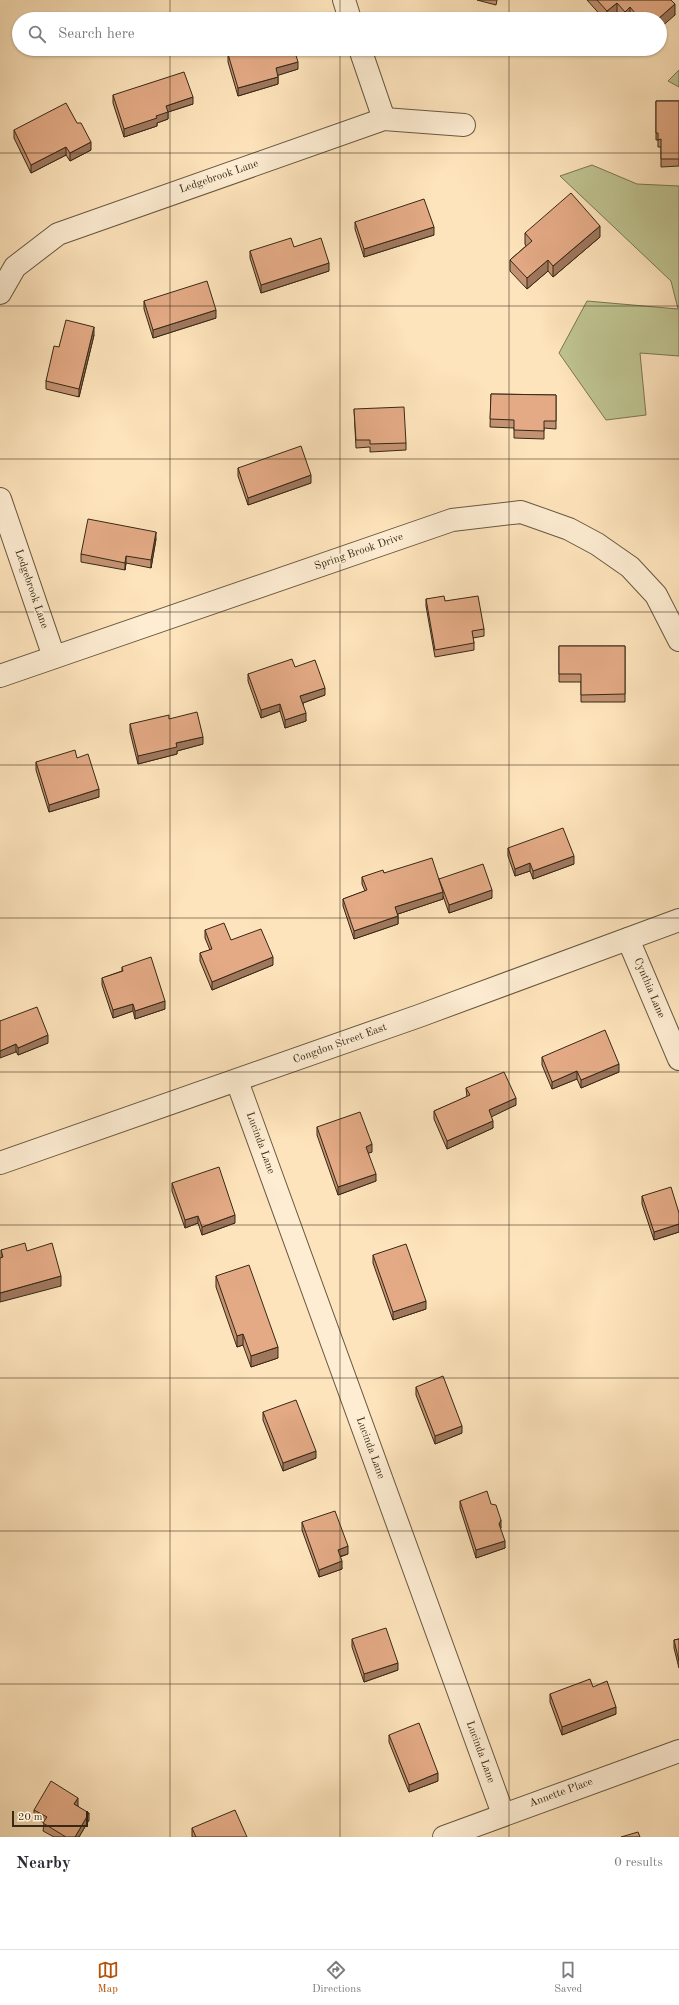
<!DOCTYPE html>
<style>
:root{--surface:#fff;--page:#f7f7f7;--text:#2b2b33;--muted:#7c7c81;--line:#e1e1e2;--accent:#b45309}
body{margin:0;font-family:"Old Standard TT",serif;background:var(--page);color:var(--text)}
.scale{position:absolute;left:12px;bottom:10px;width:76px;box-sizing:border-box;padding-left:4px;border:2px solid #372916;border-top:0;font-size:11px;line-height:14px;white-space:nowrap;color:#372916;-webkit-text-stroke:3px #feedd3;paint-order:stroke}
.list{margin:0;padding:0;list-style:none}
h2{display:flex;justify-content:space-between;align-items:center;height:52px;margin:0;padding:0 16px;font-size:17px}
h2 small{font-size:13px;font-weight:400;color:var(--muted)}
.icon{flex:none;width:22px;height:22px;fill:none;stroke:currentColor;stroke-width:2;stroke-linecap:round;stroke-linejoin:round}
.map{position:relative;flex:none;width:679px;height:1837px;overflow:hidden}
.search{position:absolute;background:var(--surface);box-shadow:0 1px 3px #0004;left:12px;right:12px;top:12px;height:44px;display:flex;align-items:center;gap:10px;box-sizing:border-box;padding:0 14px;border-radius:22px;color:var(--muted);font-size:15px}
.sheet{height:112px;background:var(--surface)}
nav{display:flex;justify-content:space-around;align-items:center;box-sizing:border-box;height:56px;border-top:1px solid var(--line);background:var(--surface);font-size:11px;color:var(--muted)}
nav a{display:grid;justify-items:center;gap:2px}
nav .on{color:var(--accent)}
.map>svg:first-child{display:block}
.green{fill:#bfc491;stroke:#7b7654}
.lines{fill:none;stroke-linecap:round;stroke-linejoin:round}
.minor-casing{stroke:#695840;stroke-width:24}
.minor{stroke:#feedd3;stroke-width:22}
.wall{fill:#c39272;stroke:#372916}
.shaded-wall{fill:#9f775d;stroke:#372916}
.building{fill:#e3aa85;stroke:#372916}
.grid{fill:none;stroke:#372916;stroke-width:1;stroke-opacity:0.55}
.labels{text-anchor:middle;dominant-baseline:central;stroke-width:3.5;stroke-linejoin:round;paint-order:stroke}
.street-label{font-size:11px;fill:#372916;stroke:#feedd3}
</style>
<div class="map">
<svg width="679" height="1837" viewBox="0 0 679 1837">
<rect width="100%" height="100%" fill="#fee4bc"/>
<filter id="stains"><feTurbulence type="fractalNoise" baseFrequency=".005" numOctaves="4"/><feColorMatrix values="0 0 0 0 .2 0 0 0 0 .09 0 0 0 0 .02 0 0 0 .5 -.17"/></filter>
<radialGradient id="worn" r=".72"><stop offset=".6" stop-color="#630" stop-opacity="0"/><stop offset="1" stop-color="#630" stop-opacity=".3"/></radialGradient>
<g class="green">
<polygon points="679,70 679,87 668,81"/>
<polygon points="592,165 637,184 679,186 679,356 640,353 646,415 606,420 559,353 587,301 678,309 671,281 560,176"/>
</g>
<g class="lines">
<defs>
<g id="minor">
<polyline points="344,0 350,19"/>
<polyline points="360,49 384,119"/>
<polyline points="0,293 15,267 58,234 384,119 464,125"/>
<polyline points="0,499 54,657"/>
<polyline points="0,676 452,520 521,512 569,529 597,544 630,567 656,595 679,640"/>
<polyline points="628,939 679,1059"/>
<polyline points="237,1081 503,1814"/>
<polyline points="0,1163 419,1016 679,920"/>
<polyline points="444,1837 679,1751"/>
</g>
</defs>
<use href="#minor" class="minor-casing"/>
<use href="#minor" class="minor"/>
</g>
<g class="wall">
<polygon points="477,0 497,0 496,5"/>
<polygon points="587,0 671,0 675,15 660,19 630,19 630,18 629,19 622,19 617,14 611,19 604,19"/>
<polygon points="228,54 298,69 278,75 278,84 238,96 228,62"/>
<polygon points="113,95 193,104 168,112 168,119 157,123 157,126 124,137 113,103"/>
<polygon points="656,101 679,101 679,166 661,167 661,147 658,147 658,140 656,140"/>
<polygon points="14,130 91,150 70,161 66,155 31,173 14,138"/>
<polygon points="355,222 434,235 364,257 355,229"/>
<polygon points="525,233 600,237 553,277 548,271 527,289 510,271 510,260 526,246 525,244"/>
<polygon points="294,247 329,271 261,293 250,258 250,251"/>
<polygon points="144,301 216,318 153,338 144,309"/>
<polygon points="94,335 79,397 46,389 46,381 59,347"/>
<polygon points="491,394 556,395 556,429 544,428 544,439 514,438 514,428 490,427"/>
<polygon points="354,409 406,443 406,450 370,452 370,447 356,448"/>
<polygon points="238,468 311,483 248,505 238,476"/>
<polygon points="156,539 151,568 126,563 125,570 81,562 81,554"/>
<polygon points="426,599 445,601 484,629 484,636 473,638 474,643 474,650 435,657 426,606"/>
<polygon points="559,646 625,646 625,702 581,702 581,682 559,682"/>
<polygon points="295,667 325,695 303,703 306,721 285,728 280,711 261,718 248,681 248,674"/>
<polygon points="169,719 203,744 177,751 177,754 138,764 130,732 130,724"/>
<polygon points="77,758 99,797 49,812 36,770 36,762"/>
<polygon points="508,848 574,864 533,879 530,871 515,876 508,856"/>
<polygon points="384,873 439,881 439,879 492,898 449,913 443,896 443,899 398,914 398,924 354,939 343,906 343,899 365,891 362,884 362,877"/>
<polygon points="205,930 231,940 273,965 212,990 200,961 200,953 210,950 205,938"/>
<polygon points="122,967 165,1009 135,1019 133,1011 113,1018 102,985 102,978 122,971"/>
<polygon points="0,1021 48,1043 18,1055"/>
<polygon points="542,1057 619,1072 581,1088 577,1079 552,1089 542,1065"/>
<polygon points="466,1088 516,1105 491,1116 493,1128 447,1149 434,1119 434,1111 467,1097"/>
<polygon points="317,1127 372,1152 368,1153 376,1181 338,1195 317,1135"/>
<polygon points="172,1183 235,1223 202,1235 198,1223 185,1228 172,1191"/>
<polygon points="642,1196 679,1213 679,1232 654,1240 642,1204"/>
<polygon points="1,1250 27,1251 61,1286 1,1258"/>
<polygon points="373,1255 426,1309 393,1320 373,1263"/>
<polygon points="216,1276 278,1358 251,1367 243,1345 237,1347 216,1287"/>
<polygon points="416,1387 462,1433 435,1444 416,1395"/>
<polygon points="263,1412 316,1458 283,1471 263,1420"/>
<polygon points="460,1501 491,1504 501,1528 500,1529 505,1548 476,1558 460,1508"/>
<polygon points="302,1522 348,1554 340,1557 342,1569 319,1577 302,1530"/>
<polygon points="352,1639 398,1670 364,1682 352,1647"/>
<polygon points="679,1639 679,1668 674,1648 674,1640"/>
<polygon points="593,1687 616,1714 562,1735 550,1702 550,1694"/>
<polygon points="389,1735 438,1781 409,1792 389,1742"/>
<polygon points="78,1805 78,1806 89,1820 79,1837 54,1837 43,1831 44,1823 34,1817 34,1810"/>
<polygon points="192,1828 247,1837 192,1837"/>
</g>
<g class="shaded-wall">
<polygon points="617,3 617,14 611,19 607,19 607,11"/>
<polygon points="675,4 675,15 660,28 660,19 658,19"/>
<polygon points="630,7 630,18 629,19 625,19 625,12"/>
<polygon points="298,62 298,69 276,76 276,68"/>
<polygon points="278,77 278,84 238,96 238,88"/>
<polygon points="193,97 193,104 168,112 168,119 157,123 157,126 124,137 124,129 156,116 166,106"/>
<polygon points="91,142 91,150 70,161 70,153"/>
<polygon points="66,147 66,155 31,173 31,165"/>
<polygon points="600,226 600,237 553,277 553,266"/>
<polygon points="434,227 434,235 364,257 364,249"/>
<polygon points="548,260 548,271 527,289 527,278"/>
<polygon points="329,263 329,271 261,293 261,285"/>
<polygon points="216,310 216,318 153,338 153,330"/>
<polygon points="94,327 94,335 79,397 79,389"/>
<polygon points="311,475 311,483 248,505 248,498"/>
<polygon points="156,532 156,539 151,568 151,560"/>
<polygon points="126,556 126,563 125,570 125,563"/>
<polygon points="325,688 325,695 300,704 300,696"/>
<polygon points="280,704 280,711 261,718 261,710"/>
<polygon points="306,713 306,721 285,728 285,720"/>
<polygon points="203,737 203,744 177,751 177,754 138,764 138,756 176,743"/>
<polygon points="99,789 99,797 49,812 49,805"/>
<polygon points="574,856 574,864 533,879 533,871"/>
<polygon points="530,863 530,871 515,876 515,869"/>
<polygon points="492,890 492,898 449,913 449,905"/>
<polygon points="443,892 443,899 395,915 395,907"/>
<polygon points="398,916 398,924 354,939 354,931"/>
<polygon points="273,957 273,965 212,990 212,982"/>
<polygon points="165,1001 165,1009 135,1019 135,1011"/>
<polygon points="133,1004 133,1011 113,1018 113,1010"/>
<polygon points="48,1035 48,1043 18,1055 18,1048"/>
<polygon points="16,1044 16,1052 0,1058 0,1051"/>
<polygon points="619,1064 619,1072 581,1088 581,1080"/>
<polygon points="577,1071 577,1079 552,1089 552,1082"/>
<polygon points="516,1098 516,1105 489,1118 489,1110"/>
<polygon points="493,1121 493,1128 447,1149 447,1141"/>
<polygon points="372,1144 372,1152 366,1154 366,1147"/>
<polygon points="376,1174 376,1181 338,1195 338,1187"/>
<polygon points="235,1215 235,1223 202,1235 202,1227"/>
<polygon points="198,1216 198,1223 185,1228 185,1220"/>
<polygon points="679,1224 679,1232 654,1240 654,1232"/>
<polygon points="61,1276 61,1286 0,1302 0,1293"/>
<polygon points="426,1301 426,1309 393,1320 393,1312"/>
<polygon points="243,1334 243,1345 237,1347 237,1336"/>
<polygon points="278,1347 278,1358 251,1367 251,1356"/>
<polygon points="462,1426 462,1433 435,1444 435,1436"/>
<polygon points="316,1451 316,1458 283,1471 283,1463"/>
<polygon points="501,1520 501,1528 499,1531 499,1524"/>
<polygon points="505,1541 505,1548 476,1558 476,1550"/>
<polygon points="348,1546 348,1554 338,1557 338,1550"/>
<polygon points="342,1561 342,1569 319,1577 319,1570"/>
<polygon points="398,1663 398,1670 364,1682 364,1674"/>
<polygon points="616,1707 616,1714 562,1735 562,1727"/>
<polygon points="438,1773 438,1781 409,1792 409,1785"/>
<polygon points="78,1798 78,1805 74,1811 74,1804"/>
<polygon points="89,1813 89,1820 79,1837 75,1837"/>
</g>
<g class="building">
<polygon points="597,0 671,0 675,4 658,19 640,19 630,7 625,12 617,3 607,11"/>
<polygon points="246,49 294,49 298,62 276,68 278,77 238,88 228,54"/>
<polygon points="184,72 193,97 166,106 168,112 156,116 157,118 124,129 113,95"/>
<polygon points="656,101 679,101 679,159 661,159 661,139 658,140 658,133 656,133"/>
<polygon points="66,103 77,123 81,123 91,142 70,153 66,147 31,165 14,130"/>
<polygon points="571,193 600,226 553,266 548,260 527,278 510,260 532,241 525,233"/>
<polygon points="424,199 434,227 364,249 355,222"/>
<polygon points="291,238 294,247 321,238 329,263 261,285 250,251"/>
<polygon points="207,281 216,310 153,330 144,301"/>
<polygon points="66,320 94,327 79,389 46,381 54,346 59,347"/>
<polygon points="491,394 556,395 556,421 544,421 544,431 514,430 514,420 490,419"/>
<polygon points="404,407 406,443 370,444 370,440 356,440 354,409"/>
<polygon points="301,446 311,475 248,498 238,468"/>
<polygon points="88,519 156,532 151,560 126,556 125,563 81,554"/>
<polygon points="444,596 445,601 478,596 484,629 472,631 474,643 435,650 426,599"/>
<polygon points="559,646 625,646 625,694 581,695 581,674 559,674"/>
<polygon points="292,659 295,667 315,660 325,688 300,696 306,713 285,720 280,704 261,710 248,674"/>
<polygon points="197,712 203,737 176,743 177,747 138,756 130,724 169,715 169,719"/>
<polygon points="75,750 77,758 88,754 99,789 49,805 36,762"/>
<polygon points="563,828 574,856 533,871 530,863 515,869 508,848"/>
<polygon points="432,858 443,892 395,907 398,916 354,931 343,899 367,890 362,877 383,870 384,873"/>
<polygon points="483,864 492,890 449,905 439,879"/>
<polygon points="224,923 231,940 261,929 273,957 212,982 200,953 212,949 205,930"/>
<polygon points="151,957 165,1001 135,1011 133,1004 113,1010 102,978 123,971 122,967"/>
<polygon points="37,1007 48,1035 18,1048 16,1044 0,1051 0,1021"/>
<polygon points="605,1030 619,1064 581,1080 577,1071 552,1082 542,1057"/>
<polygon points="504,1072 516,1098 489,1110 493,1121 447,1141 434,1111 470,1095 466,1088"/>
<polygon points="360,1112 372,1144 366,1147 376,1174 338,1187 317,1127"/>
<polygon points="219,1167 235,1215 202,1227 198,1216 185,1220 172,1183"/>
<polygon points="671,1187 679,1213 679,1224 654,1232 642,1196"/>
<polygon points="25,1243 27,1251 52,1243 61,1276 0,1293 0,1258 3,1257 1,1250"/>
<polygon points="406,1244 426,1301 393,1312 373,1255"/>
<polygon points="249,1265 278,1347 251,1356 243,1334 237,1336 216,1276"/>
<polygon points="443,1376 462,1426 435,1436 416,1387"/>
<polygon points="296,1400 316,1451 283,1463 263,1412"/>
<polygon points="487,1491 491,1504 496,1505 501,1520 499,1524 505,1541 476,1550 460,1501"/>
<polygon points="335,1511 348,1546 338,1550 342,1561 319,1570 302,1522"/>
<polygon points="386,1628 398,1663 364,1674 352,1639"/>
<polygon points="679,1639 679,1661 674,1640"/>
<polygon points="590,1679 593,1687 607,1681 616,1707 562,1727 550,1694"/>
<polygon points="419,1723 438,1773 409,1785 389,1735"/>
<polygon points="51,1781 78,1798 74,1804 89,1813 75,1837 66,1837 43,1823 47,1817 34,1810"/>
<polygon points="235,1810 247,1837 196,1837 192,1828"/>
<polygon points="638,1832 640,1837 621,1837"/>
</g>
<path class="grid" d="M 170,0 L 170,19M 340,0 L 340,19M 509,0 L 509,19M 170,49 L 170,1837M 340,49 L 340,1837M 509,49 L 509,1837M 0,153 L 679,153M 0,306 L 679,306M 0,459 L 679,459M 0,612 L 679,612M 0,765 L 679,765M 0,918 L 679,918M 0,1072 L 679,1072M 0,1225 L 679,1225M 0,1378 L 679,1378M 0,1531 L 679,1531M 0,1684 L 679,1684"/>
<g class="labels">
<g class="street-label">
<text transform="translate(219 177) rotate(-19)">Ledgebrook Lane</text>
<text transform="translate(359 552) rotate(-19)">Spring Brook Drive</text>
<text transform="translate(31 589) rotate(71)">Ledgebrook Lane</text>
<text transform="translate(649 988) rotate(67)">Cynthia Lane</text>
<text transform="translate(340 1044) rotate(-20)">Congdon Street East</text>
<text transform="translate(260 1143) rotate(70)">Lucinda Lane</text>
<text transform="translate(370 1448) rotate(70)">Lucinda Lane</text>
<text transform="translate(480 1752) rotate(70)">Lucinda Lane</text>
<text transform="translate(561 1793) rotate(-20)">Annette Place</text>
</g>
</g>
<rect width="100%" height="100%" filter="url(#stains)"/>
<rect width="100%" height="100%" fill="url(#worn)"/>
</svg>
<div class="scale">20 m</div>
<div class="search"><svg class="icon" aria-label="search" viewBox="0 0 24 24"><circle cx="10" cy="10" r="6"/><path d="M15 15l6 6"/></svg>Search here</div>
</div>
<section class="sheet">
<h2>Nearby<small>0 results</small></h2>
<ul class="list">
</ul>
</section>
<nav>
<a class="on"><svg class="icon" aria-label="map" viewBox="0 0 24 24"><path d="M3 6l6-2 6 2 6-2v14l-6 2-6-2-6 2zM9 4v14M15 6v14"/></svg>Map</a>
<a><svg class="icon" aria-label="directions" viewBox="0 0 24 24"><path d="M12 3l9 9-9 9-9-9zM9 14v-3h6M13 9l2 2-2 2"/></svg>Directions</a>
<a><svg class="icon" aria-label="saved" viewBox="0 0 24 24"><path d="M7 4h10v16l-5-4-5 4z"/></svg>Saved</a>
</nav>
